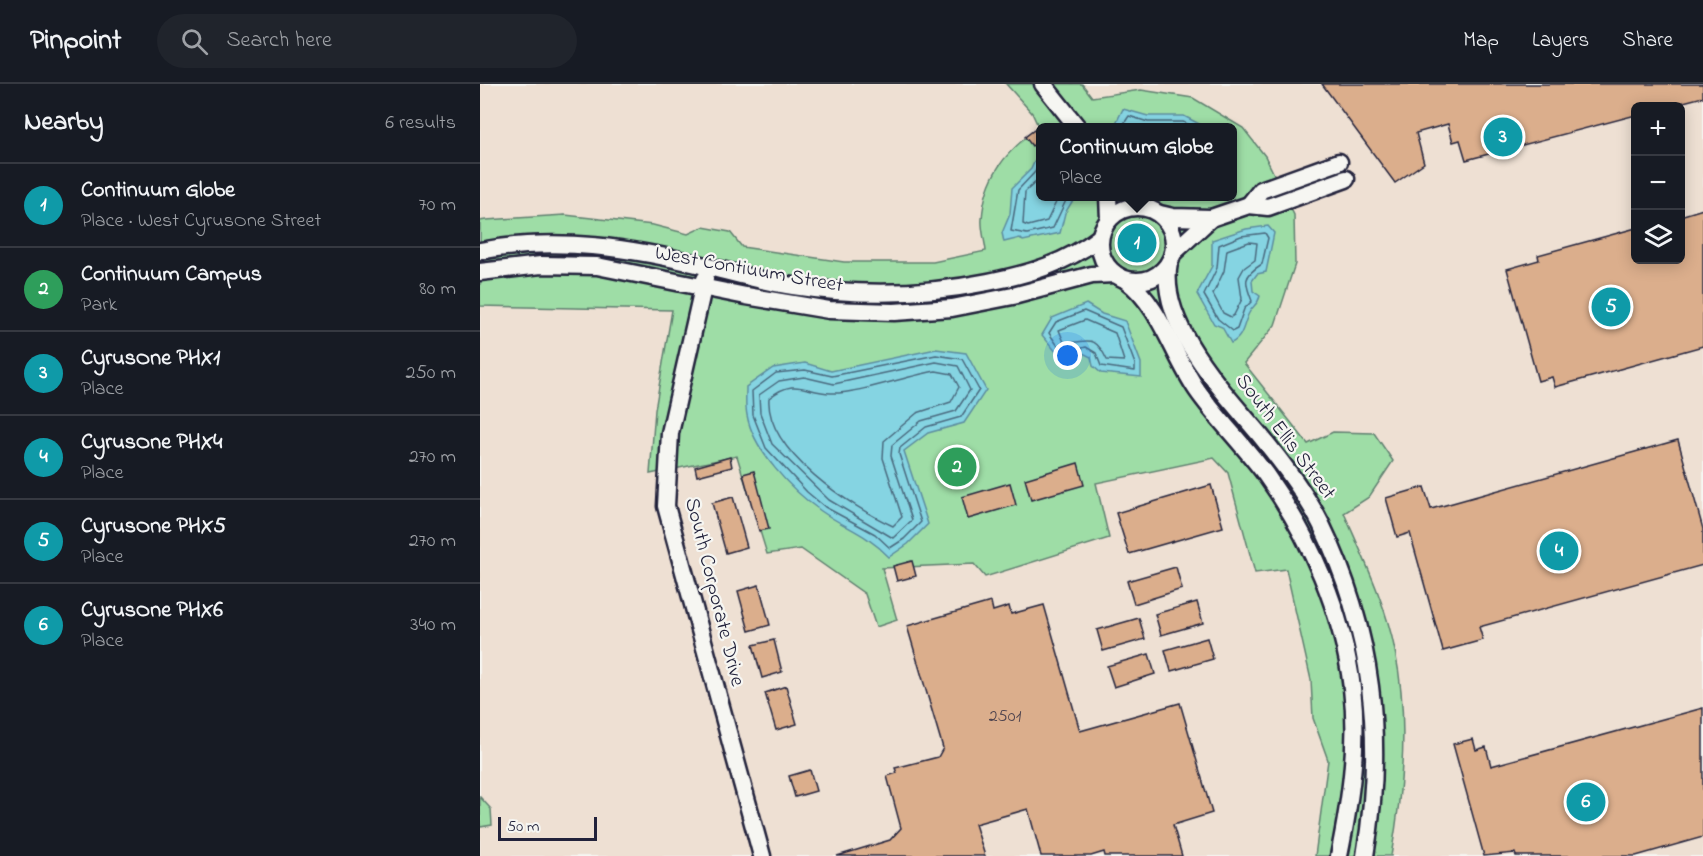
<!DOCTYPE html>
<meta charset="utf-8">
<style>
:root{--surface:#171b24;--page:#20242c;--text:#f1f3f6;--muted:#9ea1a6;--line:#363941;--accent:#0f766e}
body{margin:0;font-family:"Indie Flower",sans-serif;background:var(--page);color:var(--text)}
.controls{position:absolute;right:18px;top:18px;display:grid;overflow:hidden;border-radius:9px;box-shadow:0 3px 15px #0003}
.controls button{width:54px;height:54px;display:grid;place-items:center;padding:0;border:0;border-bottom:2px solid var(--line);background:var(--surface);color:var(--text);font:30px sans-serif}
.scale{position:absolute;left:18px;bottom:15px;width:99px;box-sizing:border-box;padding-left:6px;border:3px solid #22223b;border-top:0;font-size:16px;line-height:21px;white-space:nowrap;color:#22223b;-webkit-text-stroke:4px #f6f6f2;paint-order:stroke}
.you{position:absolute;left:588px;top:272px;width:21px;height:21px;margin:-15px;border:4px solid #fff;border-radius:50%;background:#1a73e8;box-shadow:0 0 0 9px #1a73e833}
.badge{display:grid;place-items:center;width:39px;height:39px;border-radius:50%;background:var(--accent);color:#fff;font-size:20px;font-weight:700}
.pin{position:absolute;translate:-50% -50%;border:3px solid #fff;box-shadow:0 2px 6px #0006}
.popup{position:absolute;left:556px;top:39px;width:201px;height:78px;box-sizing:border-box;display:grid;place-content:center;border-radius:9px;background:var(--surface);filter:drop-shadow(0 2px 4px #0005);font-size:20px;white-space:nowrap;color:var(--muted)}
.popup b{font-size:22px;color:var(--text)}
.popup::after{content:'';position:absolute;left:50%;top:100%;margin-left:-12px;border:12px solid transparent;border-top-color:var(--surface)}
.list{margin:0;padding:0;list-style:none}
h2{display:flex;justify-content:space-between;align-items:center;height:78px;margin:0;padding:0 24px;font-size:26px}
h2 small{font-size:20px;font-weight:400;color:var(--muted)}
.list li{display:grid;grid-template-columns:39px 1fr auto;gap:18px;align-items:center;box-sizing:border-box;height:84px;padding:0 24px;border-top:2px solid var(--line)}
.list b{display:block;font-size:22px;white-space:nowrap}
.list p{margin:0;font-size:20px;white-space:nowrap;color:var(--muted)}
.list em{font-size:20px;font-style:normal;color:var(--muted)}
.icon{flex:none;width:33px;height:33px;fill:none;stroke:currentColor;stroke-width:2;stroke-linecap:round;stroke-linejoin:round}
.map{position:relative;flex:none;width:1223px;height:772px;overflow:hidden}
header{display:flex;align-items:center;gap:36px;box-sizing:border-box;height:84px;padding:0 30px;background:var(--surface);border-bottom:2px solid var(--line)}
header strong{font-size:28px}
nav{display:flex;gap:33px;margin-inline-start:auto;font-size:21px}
.search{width:420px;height:54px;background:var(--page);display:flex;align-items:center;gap:15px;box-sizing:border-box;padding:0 21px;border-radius:33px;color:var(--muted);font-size:22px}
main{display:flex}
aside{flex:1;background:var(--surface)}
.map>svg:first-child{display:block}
.built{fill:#eee0d3;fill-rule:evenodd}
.green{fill:#9edda6;stroke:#608070;stroke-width:1.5;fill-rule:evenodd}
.water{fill:#85d4e2;stroke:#5d8d9f;stroke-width:1.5}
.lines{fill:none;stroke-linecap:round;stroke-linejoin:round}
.shore{stroke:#4a697e;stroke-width:1.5}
.building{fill:#dbae8c;stroke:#22223b;stroke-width:1.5}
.minor-casing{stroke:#22223b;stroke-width:21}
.minor{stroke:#f6f6f2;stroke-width:16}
.labels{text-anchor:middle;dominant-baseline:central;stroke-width:4.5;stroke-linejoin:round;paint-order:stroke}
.number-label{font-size:18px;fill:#50454f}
.street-label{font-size:21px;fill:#22223b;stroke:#f6f6f2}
</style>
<header>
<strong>Pinpoint</strong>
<div class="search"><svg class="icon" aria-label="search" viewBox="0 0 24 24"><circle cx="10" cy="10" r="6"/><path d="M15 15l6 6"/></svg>Search here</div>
<nav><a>Map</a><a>Layers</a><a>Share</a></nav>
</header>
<main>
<aside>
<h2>Nearby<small>6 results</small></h2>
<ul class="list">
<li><span class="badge" style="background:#0f9aa8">1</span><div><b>Continuum Globe</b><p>Place · West CyrusOne Street</p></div><em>70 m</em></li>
<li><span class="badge" style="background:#2e9e5b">2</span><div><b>Continuum Campus</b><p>Park</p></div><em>80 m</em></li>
<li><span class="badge" style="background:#0f9aa8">3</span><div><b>CyrusOne PHX1</b><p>Place</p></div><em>250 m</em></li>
<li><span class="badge" style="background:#0f9aa8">4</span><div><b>CyrusOne PHX4</b><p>Place</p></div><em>270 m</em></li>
<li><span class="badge" style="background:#0f9aa8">5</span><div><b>CyrusOne PHX5</b><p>Place</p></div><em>270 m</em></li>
<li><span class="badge" style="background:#0f9aa8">6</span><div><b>CyrusOne PHX6</b><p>Place</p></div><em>340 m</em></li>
</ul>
</aside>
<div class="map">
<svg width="1223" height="772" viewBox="0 0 1223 772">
<rect width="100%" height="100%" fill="#f6f6f2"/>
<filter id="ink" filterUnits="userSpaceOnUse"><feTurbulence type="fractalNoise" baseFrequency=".0167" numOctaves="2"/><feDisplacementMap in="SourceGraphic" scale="12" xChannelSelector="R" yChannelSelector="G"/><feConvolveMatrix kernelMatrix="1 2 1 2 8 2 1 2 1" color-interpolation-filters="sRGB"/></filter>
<g filter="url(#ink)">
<path class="built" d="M 0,0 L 1223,0 L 1223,772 L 0,772 ZM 1156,22 L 1200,22 L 1200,176 L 1156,176 ZM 561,44 L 753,44 L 753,112 L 561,112 Z"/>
<g class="green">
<path d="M 526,0 L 602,0 L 612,13 L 661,6 L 713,14 L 763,44 L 785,72 L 814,131 L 815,180 L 795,241 L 764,279 L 828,360 L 853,348 L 894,349 L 913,377 L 889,413 L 864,429 C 883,473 906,520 915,567 C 929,634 923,705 911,772 L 835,772 L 848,676 L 833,634 L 831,596 L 806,485 L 775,489 L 748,389 L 734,374 L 616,399 L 629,454 L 505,493 L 494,480 L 402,484 L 417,536 L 396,543 L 385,510 L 321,465 L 287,470 L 257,372 L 170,390 L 175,326 L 192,226 L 0,222 L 0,137 L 6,136 L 85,131 L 173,141 L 208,150 L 223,143 L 250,148 L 262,163 L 364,178 L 453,178 L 506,167 C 505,157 501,145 502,135 C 505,93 525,67 559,44 L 552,29 ZM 561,44 L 753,44 L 753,112 L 561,112 Z"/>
<polygon points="0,713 11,725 12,741 0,743"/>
</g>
<g class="water">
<polygon points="643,25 668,32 704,32 725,43 636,43 635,41"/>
<polygon points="561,63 561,112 595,113 585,129 580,149 543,157 540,154 524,158 522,149 530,130 532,104 551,85"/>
<path d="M 788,142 L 794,149 L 786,188 L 777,190 L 772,197 L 773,207 L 780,212 C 778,221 772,222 769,229 C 763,240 764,253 751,259 L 742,243 L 734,240 L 717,210 L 732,182 L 732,156 L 766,145 Z"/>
<polygon points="606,220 622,230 645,237 661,279 661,293 621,289 613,282 611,273 603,269 595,270 589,276 577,269 562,251 572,234"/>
<path d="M 456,265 L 486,269 L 506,306 L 484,339 L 448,349 L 424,367 L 448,440 L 428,460 L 409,473 C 386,449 367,445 341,427 C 312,407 273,366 267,331 C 265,322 266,312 266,303 L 293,284 L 325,279 L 351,287 Z"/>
</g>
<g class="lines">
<g class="shore">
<polyline points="641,44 649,32 668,38 703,38 716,44"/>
<polyline points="561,76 555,88 538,106 531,147 547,150 573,144 588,112"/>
<polyline points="561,93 545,108 543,140 548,142 567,137 579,112"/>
<path d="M 785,149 L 788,154 L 782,180 C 763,192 764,197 772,217 L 764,225 L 757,245 L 753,247 L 738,235 L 724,211 L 737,184 L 739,161 L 761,152 Z"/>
<polygon points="769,158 777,159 775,176 764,184 759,193 762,215 754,231 751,233 743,229 733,210 744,187 747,166"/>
<polygon points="604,227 641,243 655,280 655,287 621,282 616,269 606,263 587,268 578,262 569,249 576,238"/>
<path d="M 605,236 L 635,249 L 644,277 L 627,276 C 613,246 606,261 584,258 L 579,246 Z"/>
<polygon points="456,271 482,275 499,306 481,333 446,343 420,364 419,370 441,438 424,455 410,464 395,450 345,423 327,408 286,364 273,331 272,307 296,289 325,286 352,292"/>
<polygon points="456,278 478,282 490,306 476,327 441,337 412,361 411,372 432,436 413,454 349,416 292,360 280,329 279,311 299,297 324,293 354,300"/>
<path d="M 456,287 L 472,290 L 479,303 L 471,318 L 437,329 L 404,357 L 403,374 L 422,433 L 413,442 C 372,423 285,368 289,314 C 316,293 324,308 351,309 C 378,310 426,292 456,287 Z"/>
</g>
</g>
<g class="building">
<polygon points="842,0 1223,0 1223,13 1188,22 1156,22 1156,31 986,76 980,56 973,58 968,40 936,49 944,79 915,99"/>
<polygon points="554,46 561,55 552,62 545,53"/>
<polygon points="1223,125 1223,262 1075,303 1072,293 1058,297 1027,185 1059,176 1058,171 1156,144 1156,176 1200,176 1200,132"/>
<polygon points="1198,356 1223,445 1223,481 999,543 1003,556 963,567 930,449 917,453 906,414 944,403 951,425"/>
<polygon points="250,373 252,383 217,392 215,383"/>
<polygon points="598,379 604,401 551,416 545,395"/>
<polygon points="274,387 289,445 279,447 263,390"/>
<polygon points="530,399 536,421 488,435 482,413"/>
<polygon points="731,401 743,443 649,470 636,429"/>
<polygon points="253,413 267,463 246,469 232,419"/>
<polygon points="432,477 436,492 417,497 413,482"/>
<polygon points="696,483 702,505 654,520 647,497"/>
<polygon points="279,501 290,541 269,547 258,507"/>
<polygon points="511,518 513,527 529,522 531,530 564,521 600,647 700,619 732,729 693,741 702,772 625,772 624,768 611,772 561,772 548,725 495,740 505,772 357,772 410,756 421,744 407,692 417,689 415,684 458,673 463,664 427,542"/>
<polygon points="717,518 723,539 681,551 675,530"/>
<polygon points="659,534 665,555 623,567 617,546"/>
<polygon points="727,554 733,575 691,587 685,566"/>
<polygon points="294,556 302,588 282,594 273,561"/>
<polygon points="669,570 675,590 634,603 627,582"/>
<polygon points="306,602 317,640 296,646 285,609"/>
<polygon points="1223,624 1223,753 1156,772 1036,772 1035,769 1004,772 973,660 993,655 996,666 1006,663 1011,682"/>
<polygon points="330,686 336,707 315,713 309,692"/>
</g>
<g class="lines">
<defs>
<g id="minor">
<polyline points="563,0 598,44"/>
<polyline points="628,112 629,135"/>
<polyline points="769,121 781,106 859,78"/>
<circle cx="657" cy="160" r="37"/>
<polyline points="680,130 693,133 731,134 769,121 788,123 866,95"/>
<path d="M 0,167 C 77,152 154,164 229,183 C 257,190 285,198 313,202 C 378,212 444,211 508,198 C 549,190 587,179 620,153"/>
<polyline points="694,168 731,134"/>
<path d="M 689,179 C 677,239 744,308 779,350 C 802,378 825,408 841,440 C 893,547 905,656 885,772"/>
<polyline points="0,188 61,181 117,182 266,212 349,226 414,228 472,224 533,212 612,191 635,190"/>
<polyline points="225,195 190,349 186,422 282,772"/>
<path d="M 646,196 C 680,221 693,271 717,306 C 738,336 764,361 786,391 C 830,453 863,528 872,604 C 879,660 870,718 859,772"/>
</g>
</defs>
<use href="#minor" class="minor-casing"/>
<use href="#minor" class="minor"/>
</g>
</g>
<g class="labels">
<g class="number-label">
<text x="525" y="633">2501</text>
</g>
<g class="street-label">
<text transform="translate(269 186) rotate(10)">West Contiuum Street</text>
<text transform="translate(805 353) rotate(53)">South Ellis Street</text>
<text transform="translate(234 508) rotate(76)">South Corporate Drive</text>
</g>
</g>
</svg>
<div class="controls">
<button>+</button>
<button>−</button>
<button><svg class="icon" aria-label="layers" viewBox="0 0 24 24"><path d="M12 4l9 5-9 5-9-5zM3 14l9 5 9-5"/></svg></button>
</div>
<div class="scale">50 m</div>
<div class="you"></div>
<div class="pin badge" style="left:657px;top:159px;background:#0f9aa8">1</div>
<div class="popup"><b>Continuum Globe</b>Place</div>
<div class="pin badge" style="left:477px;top:383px;background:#2e9e5b">2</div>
<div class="pin badge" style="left:1023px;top:53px;background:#0f9aa8">3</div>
<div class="pin badge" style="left:1079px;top:467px;background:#0f9aa8">4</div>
<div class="pin badge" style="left:1131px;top:223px;background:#0f9aa8">5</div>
<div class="pin badge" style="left:1106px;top:718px;background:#0f9aa8">6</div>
</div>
</main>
